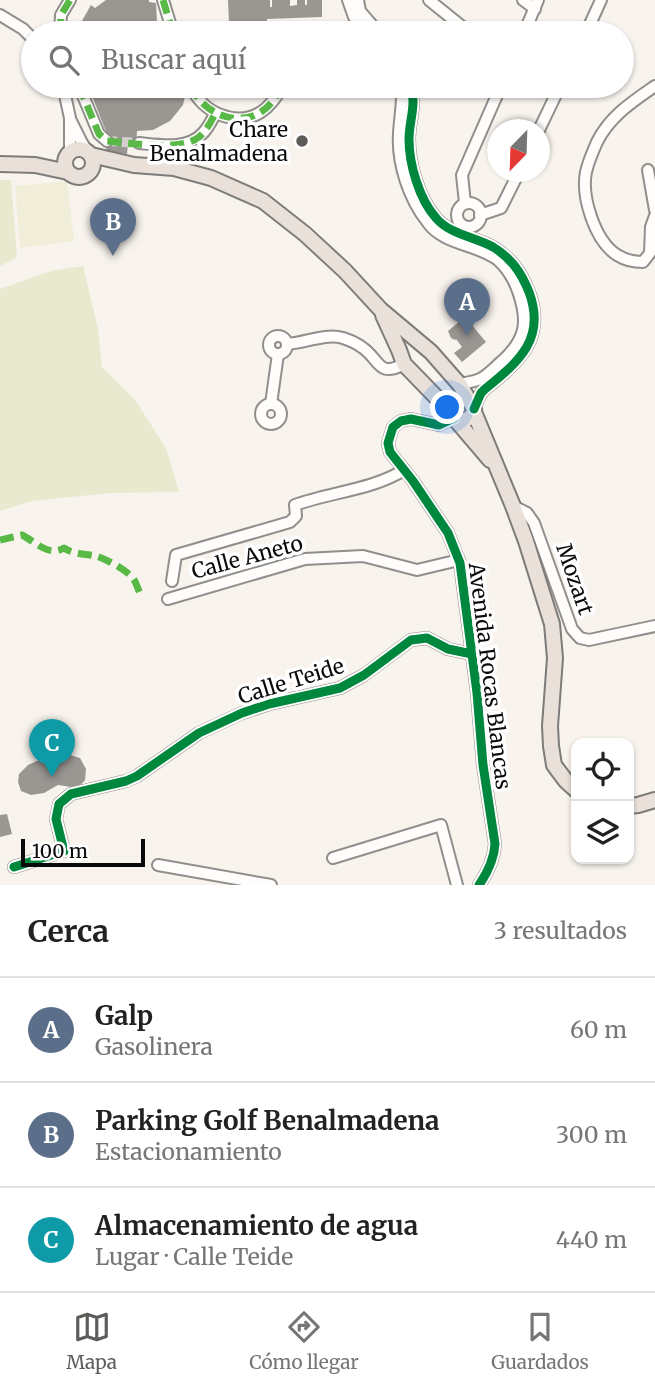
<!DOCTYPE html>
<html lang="es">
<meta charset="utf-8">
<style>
:root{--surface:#fff;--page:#f2f2f2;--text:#222;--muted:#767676;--line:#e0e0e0;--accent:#5d5c59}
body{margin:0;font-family:Merriweather,serif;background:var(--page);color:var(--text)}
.controls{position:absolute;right:21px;bottom:21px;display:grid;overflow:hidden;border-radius:14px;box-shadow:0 2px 5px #0004}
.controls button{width:63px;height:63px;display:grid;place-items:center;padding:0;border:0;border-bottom:2px solid var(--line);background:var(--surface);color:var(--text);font:35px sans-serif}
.compass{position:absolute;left:487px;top:119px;width:63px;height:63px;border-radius:50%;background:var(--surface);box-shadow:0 2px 5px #0004;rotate:203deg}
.scale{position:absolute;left:21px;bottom:18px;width:124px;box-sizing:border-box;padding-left:7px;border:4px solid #0a0a0a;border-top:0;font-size:19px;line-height:24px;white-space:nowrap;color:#0a0a0a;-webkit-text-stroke:5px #fff;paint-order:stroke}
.you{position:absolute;left:448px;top:408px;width:24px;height:24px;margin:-18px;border:5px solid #fff;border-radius:50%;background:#1a73e8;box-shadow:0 0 0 10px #1a73e833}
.badge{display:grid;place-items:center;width:46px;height:46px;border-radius:50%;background:var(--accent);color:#fff;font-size:23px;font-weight:700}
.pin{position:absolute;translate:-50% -58px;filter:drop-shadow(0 2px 4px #0008)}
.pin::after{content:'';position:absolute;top:37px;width:24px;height:21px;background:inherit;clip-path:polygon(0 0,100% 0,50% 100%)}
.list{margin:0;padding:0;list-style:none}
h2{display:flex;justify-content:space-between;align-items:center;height:91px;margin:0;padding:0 28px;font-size:30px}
h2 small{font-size:23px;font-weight:400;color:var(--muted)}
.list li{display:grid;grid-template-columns:46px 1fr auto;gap:21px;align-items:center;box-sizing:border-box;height:105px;padding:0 28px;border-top:2px solid var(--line)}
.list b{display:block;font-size:26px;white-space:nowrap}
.list p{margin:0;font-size:23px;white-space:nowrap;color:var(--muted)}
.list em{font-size:23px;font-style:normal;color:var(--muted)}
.icon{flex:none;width:38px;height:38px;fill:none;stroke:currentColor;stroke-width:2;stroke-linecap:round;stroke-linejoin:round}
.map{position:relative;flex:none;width:655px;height:885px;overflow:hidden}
.search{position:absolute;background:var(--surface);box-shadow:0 2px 5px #0004;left:21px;right:21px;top:21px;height:77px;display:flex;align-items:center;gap:18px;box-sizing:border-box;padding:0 24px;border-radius:38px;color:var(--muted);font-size:26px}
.sheet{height:406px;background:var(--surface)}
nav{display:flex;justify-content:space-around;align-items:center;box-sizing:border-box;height:98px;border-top:2px solid var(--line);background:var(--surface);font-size:19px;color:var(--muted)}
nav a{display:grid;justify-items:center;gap:4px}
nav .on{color:var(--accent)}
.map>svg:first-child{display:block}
.green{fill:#e8eacf}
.pitch{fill:#f0eed9}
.building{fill:#9a9793}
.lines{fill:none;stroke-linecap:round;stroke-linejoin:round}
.minor-tunnel{stroke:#d4d0cb;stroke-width:10;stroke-dasharray:10 5;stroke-linecap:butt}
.minor-casing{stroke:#918f8c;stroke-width:14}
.major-casing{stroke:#7e7c7a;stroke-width:18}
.minor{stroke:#fefdfc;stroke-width:10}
.major{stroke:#e9e0d9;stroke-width:14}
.quiet{stroke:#58b947;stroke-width:7;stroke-dasharray:14 7;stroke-linecap:butt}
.cycleway-casing{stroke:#fff;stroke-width:13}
.cycleway{stroke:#00873e;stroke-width:9}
.poi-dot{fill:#5d5c59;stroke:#fff;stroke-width:2.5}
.labels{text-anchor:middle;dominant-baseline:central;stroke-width:7;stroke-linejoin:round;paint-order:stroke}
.poi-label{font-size:21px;fill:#0a0a0a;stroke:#fff;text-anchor:end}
.street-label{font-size:21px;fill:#0a0a0a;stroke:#fff}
</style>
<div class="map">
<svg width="655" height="885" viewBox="0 0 655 885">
<rect width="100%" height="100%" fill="#f8f3ed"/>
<g class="green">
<polygon points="0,180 11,180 17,257 0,266"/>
<polygon points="83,266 98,329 102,367 135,400 166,448 179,492 110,493 32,501 0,511 0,289 51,271"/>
</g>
<polygon class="pitch" points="67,181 74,241 20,248 15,186"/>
<g class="building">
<polygon points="106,0 149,0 149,2 156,3 157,22 162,22 162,27 180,26 182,33 75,33 91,5 95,8"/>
<polygon points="228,0 270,0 270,7 272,7 272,0 290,0 290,6 297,5 297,0 305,0 305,5 307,5 307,0 322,0 322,17 267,19 267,22 229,23"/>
<polygon points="88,86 181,86 180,93 185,96 183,105 170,121 153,130 137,131 136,145 128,144 127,154 106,152 107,134"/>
<polygon points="469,86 486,86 482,98 467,92"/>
<polygon points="466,318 486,342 462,362 454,353 462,347 456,339 455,340 451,338 448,331 460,321 461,323"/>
<polygon points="60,755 70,755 80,758 86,769 85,780 78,788 58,785 44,793 31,795 21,791 18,782 19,774 28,765 39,760"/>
<polygon points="7,814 12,834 0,837 0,815"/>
</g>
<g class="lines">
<polyline class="minor-tunnel" points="107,141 139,143"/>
<defs>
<g id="minor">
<polyline points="163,0 173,33"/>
<polyline points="348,0 354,17 367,33"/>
<polyline points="358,0 360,11 379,33"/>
<polyline points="429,0 470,33"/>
<polyline points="523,0 535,9"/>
<polyline points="0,15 23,29 33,39"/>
<polyline points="60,33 61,15 70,0"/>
<polyline points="524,33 538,0"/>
<polyline points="586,33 601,0"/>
<polyline points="63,86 70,118 70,153"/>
<polyline points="79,86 99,134 107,141"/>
<path d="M 191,86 C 201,112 236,128 261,112 C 271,106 277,95 283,86"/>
<path d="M 402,86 C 403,102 400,117 399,133 C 397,164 409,199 428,223 C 444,245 477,244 498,260 C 507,268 514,280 518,291 C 529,322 526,340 501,362 C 495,367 488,375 480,379 C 474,382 466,382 460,385"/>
<path d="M 411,86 C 412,91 413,97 413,102 C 413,114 409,126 409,139 C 409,164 419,199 436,218 C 449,234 475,237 493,247 C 511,258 521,272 529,292 C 546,338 520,361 485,389 L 481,393 L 474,409"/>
<path d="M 655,86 C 632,102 610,116 597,142 C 593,151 588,163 586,172 C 581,197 595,241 617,255 C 625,260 634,262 643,262 L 650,253 L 651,227 L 655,216"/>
<polyline points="71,121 82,143 88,152"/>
<polyline points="539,130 560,86"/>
<path d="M 139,143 C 160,145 188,150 203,133 C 208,128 212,120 215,114"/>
<polyline points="648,170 655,210"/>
<polyline points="465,203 462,175 501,86"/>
<circle cx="469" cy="215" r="12"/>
<polyline points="480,215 501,208 519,172"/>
<circle cx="278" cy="345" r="9"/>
<path d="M 287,344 C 305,343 325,333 343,338 C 349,340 358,344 363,348 C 380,360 378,378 404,364"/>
<polyline points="271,404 278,354"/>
<circle cx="271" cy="414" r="10"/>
<path d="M 454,418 L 439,425 L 411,419 L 401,421 L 393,427 L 388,443 L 390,452 L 413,481 L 448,533 L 460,563 L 477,693 L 483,765 L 495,844 C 494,860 488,872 479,885"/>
<polyline points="513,506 527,513 534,523 572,629 580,638 589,640 655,626"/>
<path d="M 172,581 L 176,555 L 290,522 L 296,516 L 295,505 C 330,492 372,490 404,470"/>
<polyline points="168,599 305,559 363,556 417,570 459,560"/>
<polyline points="333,858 441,825 457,885"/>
<polyline points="158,865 271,885"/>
<polyline points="14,867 64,851 56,819 59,804 71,794 126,781 137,776 199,733 242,713 269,704 340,688 364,675 411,640 427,638 448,649 472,654"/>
</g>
<g id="major">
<circle cx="79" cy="163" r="14"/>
<path d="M 91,155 L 134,165 L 174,168 L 211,178 L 263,201 L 305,234 L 345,271 L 381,310 L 431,352 L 460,385 L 474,409 C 473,419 466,420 457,421"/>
<polyline points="0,164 35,165 68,172"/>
<polyline points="383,315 399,350 404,364 438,399 490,460"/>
<polyline points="474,412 513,506 526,541 552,624 555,658 550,726 551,746 554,765 566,781 576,790"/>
<polyline points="629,806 638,805 655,800"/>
</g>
</defs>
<use href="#minor" class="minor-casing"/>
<use href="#major" class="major-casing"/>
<use href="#minor" class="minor"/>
<use href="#major" class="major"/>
<g class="quiet">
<polyline points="163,0 173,33"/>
<polyline points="60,33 61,15 70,0"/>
<polyline points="359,33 364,30"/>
<path d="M 79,86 L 99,134 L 107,141 C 131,143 180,152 199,137 C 206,131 211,122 215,114"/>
<path d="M 191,86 C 201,112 236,128 261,112 C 271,106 277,95 283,86"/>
<path d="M 0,540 L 22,535 C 36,542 48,557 64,548 C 73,554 85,554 96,556 C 106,559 122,568 130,575 C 138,582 137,591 143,598"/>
</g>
<defs>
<g id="cycleway">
<path d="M 411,86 C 412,91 413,97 413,102 C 413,114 409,126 409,139 C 409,164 419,199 436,218 C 449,234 475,237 493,247 C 511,258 521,272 529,292 C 546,338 520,361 485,389 L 481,393 L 474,409"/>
<path d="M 454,418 L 439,425 L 411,419 L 401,421 L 393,427 L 388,443 L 390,452 L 413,481 L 448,533 L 460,563 L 477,693 L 483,765 L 495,844 C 494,860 488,872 479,885"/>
<polyline points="14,867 64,851 56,819 59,804 71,794 126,781 137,776 199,733 242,713 269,704 340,688 364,675 411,640 427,638 448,649 472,654"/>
</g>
</defs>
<use href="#cycleway" class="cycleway-casing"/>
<use href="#cycleway" class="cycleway"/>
</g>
<circle class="poi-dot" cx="302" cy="141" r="7"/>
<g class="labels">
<g class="poi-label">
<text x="288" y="129">Chare<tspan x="288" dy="24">Benalmadena</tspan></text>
</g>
<g class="street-label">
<text transform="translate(247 557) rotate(-15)">Calle Aneto</text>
<text transform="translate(575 579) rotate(71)">Mozart</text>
<text transform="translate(490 676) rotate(83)">Avenida Rocas Blancas</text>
<text transform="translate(291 681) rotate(-17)">Calle Teide</text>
</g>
</g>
</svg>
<div class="controls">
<button><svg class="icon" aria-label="locate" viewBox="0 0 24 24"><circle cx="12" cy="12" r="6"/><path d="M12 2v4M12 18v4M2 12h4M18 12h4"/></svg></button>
<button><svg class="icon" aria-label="layers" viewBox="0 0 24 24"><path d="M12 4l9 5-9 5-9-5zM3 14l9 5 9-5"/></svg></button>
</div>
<svg class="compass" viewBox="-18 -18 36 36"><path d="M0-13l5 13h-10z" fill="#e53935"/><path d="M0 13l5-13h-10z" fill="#767676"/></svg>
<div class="scale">100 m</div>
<div class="you"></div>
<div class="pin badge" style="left:467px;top:336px;background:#5c6f8a">A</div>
<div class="pin badge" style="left:113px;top:256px;background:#5c6f8a">B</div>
<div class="pin badge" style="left:52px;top:777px;background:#0f9aa8">C</div>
<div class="search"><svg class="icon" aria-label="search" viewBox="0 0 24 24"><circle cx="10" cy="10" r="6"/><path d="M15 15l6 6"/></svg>Buscar aquí</div>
</div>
<section class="sheet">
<h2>Cerca<small>3 resultados</small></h2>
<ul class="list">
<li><span class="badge" style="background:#5c6f8a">A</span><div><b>Galp</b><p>Gasolinera</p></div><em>60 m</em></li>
<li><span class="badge" style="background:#5c6f8a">B</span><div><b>Parking Golf Benalmadena</b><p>Estacionamiento</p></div><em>300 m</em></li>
<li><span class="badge" style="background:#0f9aa8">C</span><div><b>Almacenamiento de agua</b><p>Lugar · Calle Teide</p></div><em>440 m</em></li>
</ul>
</section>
<nav>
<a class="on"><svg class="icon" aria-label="map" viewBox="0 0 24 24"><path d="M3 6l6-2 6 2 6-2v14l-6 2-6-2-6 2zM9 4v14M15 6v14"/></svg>Mapa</a>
<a><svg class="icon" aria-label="directions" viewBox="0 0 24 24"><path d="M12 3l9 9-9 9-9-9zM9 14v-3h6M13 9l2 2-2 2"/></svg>Cómo llegar</a>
<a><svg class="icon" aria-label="saved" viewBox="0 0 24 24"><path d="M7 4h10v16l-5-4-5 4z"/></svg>Guardados</a>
</nav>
